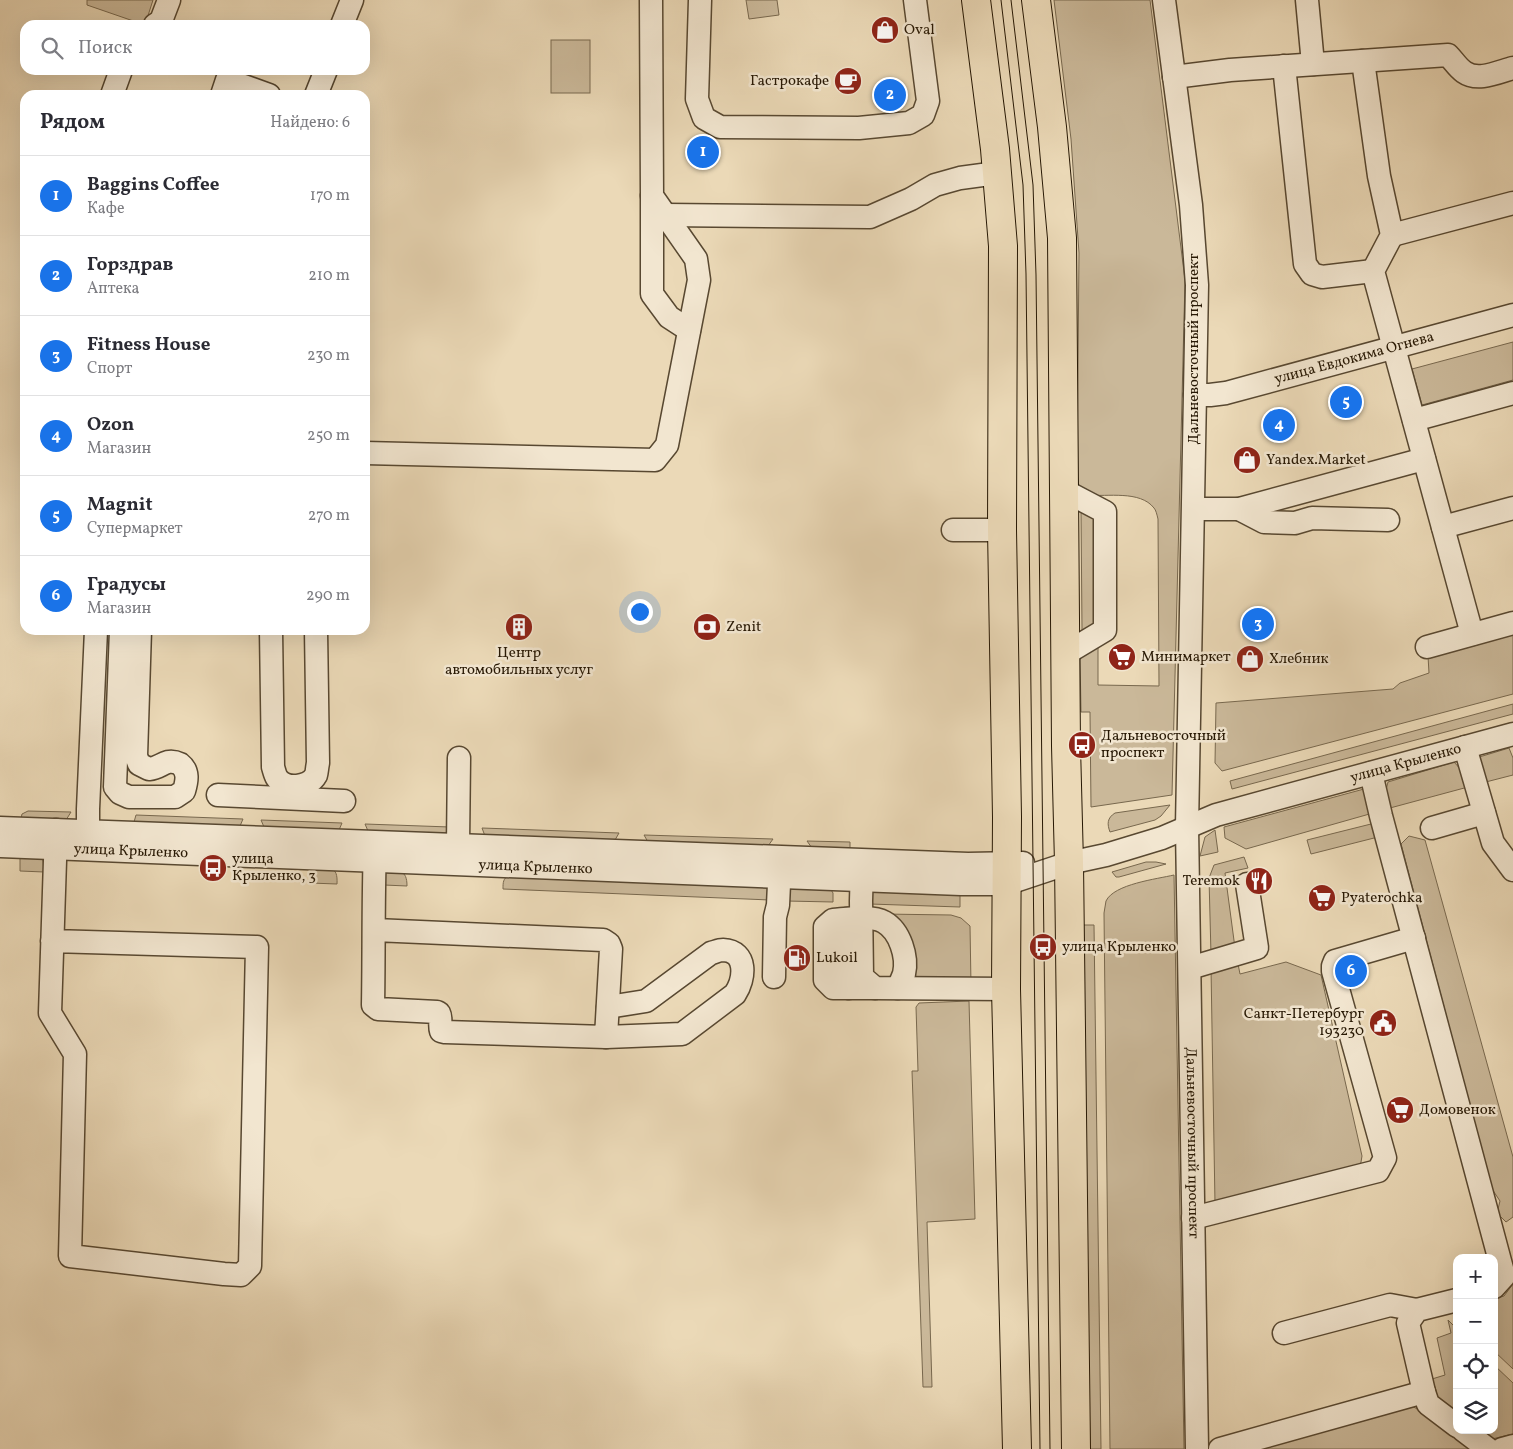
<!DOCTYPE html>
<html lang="ru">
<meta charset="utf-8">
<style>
:root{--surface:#fff;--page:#f2f2f3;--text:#2b2b33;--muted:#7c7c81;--line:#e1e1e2;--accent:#1a73e8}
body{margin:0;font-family:Vollkorn,serif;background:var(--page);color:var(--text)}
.controls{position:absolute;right:15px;bottom:15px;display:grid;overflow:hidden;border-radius:10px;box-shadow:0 5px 20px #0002}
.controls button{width:45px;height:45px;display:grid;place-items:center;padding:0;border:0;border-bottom:1px solid var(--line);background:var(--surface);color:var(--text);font:25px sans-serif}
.you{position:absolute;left:639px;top:611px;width:18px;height:18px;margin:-12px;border:4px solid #fff;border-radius:50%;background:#1a73e8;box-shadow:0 0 0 8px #1a73e833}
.badge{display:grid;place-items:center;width:32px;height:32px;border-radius:50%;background:var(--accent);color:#fff;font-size:16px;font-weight:700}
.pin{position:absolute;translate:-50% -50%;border:2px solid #fff;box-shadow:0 1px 5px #0006}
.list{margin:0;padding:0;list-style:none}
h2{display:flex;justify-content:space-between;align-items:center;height:65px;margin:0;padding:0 20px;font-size:21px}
h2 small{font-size:16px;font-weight:400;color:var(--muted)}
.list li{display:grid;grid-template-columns:32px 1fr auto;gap:15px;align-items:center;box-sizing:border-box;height:80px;padding:0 20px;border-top:1px solid var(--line)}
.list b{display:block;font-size:19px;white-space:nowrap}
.list p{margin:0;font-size:16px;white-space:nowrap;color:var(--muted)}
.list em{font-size:16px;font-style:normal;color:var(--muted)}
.icon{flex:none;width:28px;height:28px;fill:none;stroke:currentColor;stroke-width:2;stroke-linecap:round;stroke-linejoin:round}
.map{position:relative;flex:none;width:1513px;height:1449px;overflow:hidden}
.search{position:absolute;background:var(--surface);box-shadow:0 5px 20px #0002;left:20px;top:20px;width:350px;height:55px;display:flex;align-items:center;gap:12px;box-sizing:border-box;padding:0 18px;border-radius:15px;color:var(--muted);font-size:19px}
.panel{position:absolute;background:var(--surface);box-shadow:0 5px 20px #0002;left:20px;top:90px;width:350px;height:545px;border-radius:15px}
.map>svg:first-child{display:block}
.green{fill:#cab899;stroke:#78684e}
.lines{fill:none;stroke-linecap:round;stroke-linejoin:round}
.minor-casing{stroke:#584831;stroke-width:25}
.major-casing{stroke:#271804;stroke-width:30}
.minor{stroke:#f2e6d0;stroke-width:22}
.major{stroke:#ebd9b7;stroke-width:28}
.tram{stroke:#271804;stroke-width:1}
.labels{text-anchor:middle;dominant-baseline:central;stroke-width:5;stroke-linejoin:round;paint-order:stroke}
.poi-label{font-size:15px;fill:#271804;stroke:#f2e6d0;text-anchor:start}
.street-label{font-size:15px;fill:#271804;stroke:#f2e6d0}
</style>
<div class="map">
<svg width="1513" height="1449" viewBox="0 0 1513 1449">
<rect width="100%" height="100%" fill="#ebd9b7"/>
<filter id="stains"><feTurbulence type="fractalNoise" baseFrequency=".004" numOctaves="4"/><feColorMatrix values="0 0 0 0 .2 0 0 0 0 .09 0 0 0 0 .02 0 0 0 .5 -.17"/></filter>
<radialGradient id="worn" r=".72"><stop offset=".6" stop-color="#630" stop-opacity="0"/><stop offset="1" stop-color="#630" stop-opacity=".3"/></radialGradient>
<g class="green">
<polygon points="87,0 153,0 145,25 87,5"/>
<polygon points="746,0 777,0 779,15 749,19"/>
<path d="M 1054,0 L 1150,0 L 1185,280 L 1172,795 L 1091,807 L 1090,712 L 1081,712 L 1080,656 L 1098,641 L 1098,685 L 1159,686 L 1158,519 C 1157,515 1156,510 1154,508 C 1140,490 1107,497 1088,495 L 1079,487 L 1077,475 L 1079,253 L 1071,139 Z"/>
<rect x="551" y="40" width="39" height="53"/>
<polygon points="1513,342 1513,380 1422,405 1412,369"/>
<polygon points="1081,510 1097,517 1102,610 1092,627 1082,630"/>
<polygon points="1513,633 1513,694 1222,771 1215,763 1216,703 1393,689 1400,683 1429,673 1428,656"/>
<polygon points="1513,704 1513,714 1232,789 1230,781"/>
<polygon points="1509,748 1513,758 1513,775 1478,784 1476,758"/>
<polygon points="1454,762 1463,772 1468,787 1390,808 1386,790 1388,782"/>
<polygon points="1364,789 1373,813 1246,849 1225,838 1224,827"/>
<path d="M 1170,805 L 1161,816 L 1155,820 L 1110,832 C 1107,824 1107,818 1115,813 Z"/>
<polygon points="28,811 71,812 66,820 21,818 22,814"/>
<polygon points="136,815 243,819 240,826 134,822"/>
<polygon points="261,820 342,823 339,830 264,827"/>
<polygon points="1375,823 1378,837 1311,854 1307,840"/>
<polygon points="365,824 450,827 445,834 368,831"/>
<polygon points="482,828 619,833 615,840 485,836"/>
<polygon points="1215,830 1218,852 1200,856 1205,837"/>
<polygon points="644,835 773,839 768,846 648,842"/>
<polygon points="1409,836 1425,840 1513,1157 1513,1217 1506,1222 1497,1213 1500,1201 1492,1189 1401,844"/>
<polygon points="807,841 850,842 850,849 812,848"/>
<polygon points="20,857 38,857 43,860 44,872 20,871"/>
<polygon points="1244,857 1248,868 1225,873 1235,948 1211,955 1209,878 1214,865"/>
<polygon points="1146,862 1156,862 1166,864 1119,877 1116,877 1112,872"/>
<path d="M 314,868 C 330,869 338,865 337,884 L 310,883 L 311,870 Z"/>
<path d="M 385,871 C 399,871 407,869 407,886 L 384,885 Z"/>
<path d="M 509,875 L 766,885 L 771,892 L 770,900 L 503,889 C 503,882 503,879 509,875 Z"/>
<path d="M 1174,875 L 1184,1449 L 1110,1449 L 1104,913 C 1105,909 1105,905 1106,901 C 1114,884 1157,879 1174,875 Z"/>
<polygon points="790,886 830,888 833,893 833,902 786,901"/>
<polygon points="873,889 960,893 960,907 870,904"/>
<polygon points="883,914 951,915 961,918 970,926 971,985 910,984"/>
<polygon points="1082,925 1094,925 1101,1449 1090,1449"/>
<polygon points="1237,959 1240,974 1286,962 1321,975 1362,1156 1360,1168 1215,1204 1211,968"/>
<polygon points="969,1001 975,1219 927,1222 932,1387 923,1387 912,1071 918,1071 916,1007 919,1003"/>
<polygon points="1513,1284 1513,1369 1494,1351 1494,1299 1504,1296"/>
<polygon points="1448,1320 1457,1329 1457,1413 1438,1400 1432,1379 1445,1375 1437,1338 1451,1333"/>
<polygon points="1494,1365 1513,1383 1513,1434 1492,1439 1481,1430 1494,1430"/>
<polygon points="1411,1405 1476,1449 1243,1449"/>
</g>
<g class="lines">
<defs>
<g id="minor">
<polyline points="700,0 697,99 704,118 720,127 859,128 909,123 923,115 928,101 915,0"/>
<path id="s1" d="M 1164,0 L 1191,205 L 1197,285 L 1187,827 L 1197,1449"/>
<polyline points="1307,0 1313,64"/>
<polyline points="155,25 161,21 169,0"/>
<polyline points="342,25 352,0"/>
<polyline points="1363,61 1379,176 1392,235 1373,271 1472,634"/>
<polyline points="1284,66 1305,264 1312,274 1322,277 1373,271"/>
<path d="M 1174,77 L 1230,70 L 1448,55 C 1453,60 1458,68 1464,72 C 1478,82 1498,72 1513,68"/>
<polyline points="112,95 121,70"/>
<polyline points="222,95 227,80 269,95"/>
<polyline points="316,95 326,70"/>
<polyline points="652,196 652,294 669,317 689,330"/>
<polyline points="665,215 870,217 911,199 935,185 960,178 997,173"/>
<polyline points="1392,235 1513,203"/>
<path id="s2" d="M 1195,395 L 1210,395 L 1226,393 L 1513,315"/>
<polyline points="1414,420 1513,393"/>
<polyline points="365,453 655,460 667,445 699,280 696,259 652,196 651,0"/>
<polyline points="1065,491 1105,512 1105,630 1065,654"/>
<polyline points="1194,509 1239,509 1424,459"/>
<polyline points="1239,509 1264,522 1295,523 1312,518 1388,520"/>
<polyline points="1443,527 1513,508"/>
<polyline points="953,530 1002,530"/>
<path d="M 121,630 L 115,787 L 120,793 L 129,797 L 175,797 L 184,791 C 187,781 189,771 180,764 C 176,762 173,761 168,762 C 161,764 158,768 149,769 L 139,764 L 136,756 L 140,630"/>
<path d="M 271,630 L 273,767 C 274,770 275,775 277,778 C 285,790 309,788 316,775 C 317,772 317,767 318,763 L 316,630"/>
<polyline points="1427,647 1513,623"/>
<polyline points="1465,747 1493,843 1513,870"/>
<polyline points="1371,773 1381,816 1504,1276 1494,1287"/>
<polyline points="218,795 344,801"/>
<polyline points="0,828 968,864 1023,863"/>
<polyline points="1432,828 1484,813"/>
<polyline points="458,845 459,758"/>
<path id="s3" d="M 0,846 L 961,884 L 1006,884 L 1069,863 L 1106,855 L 1162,838 L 1216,815 L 1513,734"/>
<polyline points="88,846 88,809 96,630"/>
<polyline points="862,866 861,901 862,977 875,988 1006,989"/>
<polyline points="847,919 843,925 844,980 849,988"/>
<path d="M 375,930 L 603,940 L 609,944 L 611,949 L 606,1037 L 445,1032 L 441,1031 C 439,1025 442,1019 439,1013 L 437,1012 L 378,1009 L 373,1005 C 374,952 373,900 375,847"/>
<polyline points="52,941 257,947 250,1266 241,1275 224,1274 70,1256 75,1054 50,1013 56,830"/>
<polyline points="1190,968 1257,948 1247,884"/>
<polyline points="774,977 775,917 778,905 780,863"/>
<path d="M 875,988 L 833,988 L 825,980 L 825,927 L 833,920 C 847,919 872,915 884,922 C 900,931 908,957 904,974 C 902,979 900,984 898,988"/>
<path d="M 606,1037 L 682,1034 L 735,994 C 745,979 748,951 723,950 C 719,950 715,952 711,953 L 646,1001 L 608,1007"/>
<polyline points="1193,1218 1378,1171 1385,1158 1333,971 1333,966 1335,961 1414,938"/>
<polyline points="1284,1333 1390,1305 1417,1310"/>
<polyline points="1424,1392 1428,1404 1457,1426"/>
<polyline points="1463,1430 1488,1449"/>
<polyline points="1220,1449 1424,1392 1408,1323 1417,1310 1457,1300"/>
<polyline points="1502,1449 1513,1446"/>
</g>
<g id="major">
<polyline points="976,0 995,149 1003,246 1002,530 1007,817 1006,989 1017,1449"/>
<polyline points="1036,0 1052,127 1062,238 1066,746 1069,863 1076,1449"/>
</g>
</defs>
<use href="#minor" class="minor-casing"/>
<use href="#major" class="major-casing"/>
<use href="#minor" class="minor"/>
<use href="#major" class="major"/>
<g class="tram">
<polyline points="1001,0 1023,185 1026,274 1040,1449"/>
<polyline points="1011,0 1033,185 1036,275 1050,1449"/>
</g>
</g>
<defs>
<symbol id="shop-disc" viewBox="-11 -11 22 22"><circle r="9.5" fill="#8f2418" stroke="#f2e6d0"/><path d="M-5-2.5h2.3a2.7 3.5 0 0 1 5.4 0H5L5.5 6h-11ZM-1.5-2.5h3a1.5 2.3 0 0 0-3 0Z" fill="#fff"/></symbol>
<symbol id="cafe-disc" viewBox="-11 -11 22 22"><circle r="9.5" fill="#8f2418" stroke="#f2e6d0"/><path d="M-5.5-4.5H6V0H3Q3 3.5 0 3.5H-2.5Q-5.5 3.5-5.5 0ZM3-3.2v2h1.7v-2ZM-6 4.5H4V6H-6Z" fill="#fff"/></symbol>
<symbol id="building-disc" viewBox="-11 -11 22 22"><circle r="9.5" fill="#8f2418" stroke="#f2e6d0"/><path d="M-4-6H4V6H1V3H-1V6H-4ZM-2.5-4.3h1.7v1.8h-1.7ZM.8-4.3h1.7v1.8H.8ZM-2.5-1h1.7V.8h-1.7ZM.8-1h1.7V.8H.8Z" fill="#fff"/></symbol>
<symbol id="bank-disc" viewBox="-11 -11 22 22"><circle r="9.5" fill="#8f2418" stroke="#f2e6d0"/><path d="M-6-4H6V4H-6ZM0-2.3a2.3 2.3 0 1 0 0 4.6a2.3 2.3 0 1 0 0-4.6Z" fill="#fff"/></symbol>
<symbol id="supermarket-disc" viewBox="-11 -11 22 22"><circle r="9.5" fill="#8f2418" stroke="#f2e6d0"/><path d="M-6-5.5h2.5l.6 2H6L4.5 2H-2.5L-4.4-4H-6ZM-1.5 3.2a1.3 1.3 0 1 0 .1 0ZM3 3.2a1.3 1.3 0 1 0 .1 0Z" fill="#fff"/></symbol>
<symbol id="bus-disc" viewBox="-11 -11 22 22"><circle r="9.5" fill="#8f2418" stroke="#f2e6d0"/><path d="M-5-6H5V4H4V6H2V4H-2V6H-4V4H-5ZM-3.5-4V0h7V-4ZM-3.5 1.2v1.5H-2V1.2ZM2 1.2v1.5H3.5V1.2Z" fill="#fff"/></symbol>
<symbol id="restaurant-disc" viewBox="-11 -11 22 22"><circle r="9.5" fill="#8f2418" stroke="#f2e6d0"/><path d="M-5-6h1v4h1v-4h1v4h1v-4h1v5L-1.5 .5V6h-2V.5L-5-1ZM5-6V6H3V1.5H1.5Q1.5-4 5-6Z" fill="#fff"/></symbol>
<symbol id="fuel-disc" viewBox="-11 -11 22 22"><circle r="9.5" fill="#8f2418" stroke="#f2e6d0"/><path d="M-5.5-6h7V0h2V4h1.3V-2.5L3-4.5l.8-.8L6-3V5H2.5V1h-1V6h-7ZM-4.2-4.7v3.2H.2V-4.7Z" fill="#fff"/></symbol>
<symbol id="civic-disc" viewBox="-11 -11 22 22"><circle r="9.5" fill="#8f2418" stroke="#f2e6d0"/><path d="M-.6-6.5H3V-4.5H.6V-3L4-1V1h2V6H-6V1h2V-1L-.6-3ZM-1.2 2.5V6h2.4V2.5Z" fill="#fff"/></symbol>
</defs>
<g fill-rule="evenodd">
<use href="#shop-disc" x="869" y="14" width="32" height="32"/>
<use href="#cafe-disc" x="832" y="65" width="32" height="32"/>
<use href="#shop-disc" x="1231" y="444" width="32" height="32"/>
<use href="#building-disc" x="503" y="611" width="32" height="32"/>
<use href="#bank-disc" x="691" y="611" width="32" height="32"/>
<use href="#supermarket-disc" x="1106" y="641" width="32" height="32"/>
<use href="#shop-disc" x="1234" y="643" width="32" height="32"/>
<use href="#bus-disc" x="1066" y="729" width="32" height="32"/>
<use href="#bus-disc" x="197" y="852" width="32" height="32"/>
<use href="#restaurant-disc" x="1243" y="865" width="32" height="32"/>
<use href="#supermarket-disc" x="1306" y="882" width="32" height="32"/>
<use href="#bus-disc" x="1027" y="931" width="32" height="32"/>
<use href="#fuel-disc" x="781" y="942" width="32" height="32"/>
<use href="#civic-disc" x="1367" y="1007" width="32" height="32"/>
<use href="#supermarket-disc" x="1384" y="1094" width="32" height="32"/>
</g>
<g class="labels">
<g class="poi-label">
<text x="904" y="30">Oval</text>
<text x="829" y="81" text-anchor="end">Гастрокафе</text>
<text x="1266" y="460">Yandex.Market</text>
<text x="726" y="627">Zenit</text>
<text x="519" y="653" text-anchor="middle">Центр<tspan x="519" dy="17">автомобильных услуг</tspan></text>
<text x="1141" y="657">Минимаркет</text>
<text x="1269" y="659">Хлебник</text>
<text x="1101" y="736">Дальневосточный<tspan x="1101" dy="17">проспект</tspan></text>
<text x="232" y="859">улица<tspan x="232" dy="17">Крыленко, 3</tspan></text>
<text x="1240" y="881" text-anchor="end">Teremok</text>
<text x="1341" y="898">Pyaterochka</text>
<text x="1062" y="947">улица Крыленко</text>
<text x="816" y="958">Lukoil</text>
<text x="1364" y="1014" text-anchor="end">Санкт-Петербург<tspan x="1364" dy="17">193230</tspan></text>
<text x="1419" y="1110">Домовенок</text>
</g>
<g class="street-label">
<text transform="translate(1194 349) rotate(-90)">Дальневосточный проспект</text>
<text stroke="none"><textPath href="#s2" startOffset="164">улица Евдокима Огнева</textPath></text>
<text stroke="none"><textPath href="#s3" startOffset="1425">улица Крыленко</textPath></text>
<text stroke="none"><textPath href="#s3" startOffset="131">улица Крыленко</textPath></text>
<text stroke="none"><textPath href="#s3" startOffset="536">улица Крыленко</textPath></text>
<text stroke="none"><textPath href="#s1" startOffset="1145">Дальневосточный проспект</textPath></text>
</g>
</g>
<rect width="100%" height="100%" filter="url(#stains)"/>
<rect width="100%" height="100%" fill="url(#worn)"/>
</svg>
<div class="controls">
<button>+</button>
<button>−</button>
<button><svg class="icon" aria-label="locate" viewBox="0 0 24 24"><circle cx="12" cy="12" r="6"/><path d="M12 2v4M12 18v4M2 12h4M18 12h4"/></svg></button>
<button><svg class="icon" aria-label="layers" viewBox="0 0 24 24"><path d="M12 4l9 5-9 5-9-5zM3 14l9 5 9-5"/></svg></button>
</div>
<div class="you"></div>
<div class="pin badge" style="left:703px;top:152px">1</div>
<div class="pin badge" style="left:890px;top:95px">2</div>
<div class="pin badge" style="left:1258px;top:624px">3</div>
<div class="pin badge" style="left:1279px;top:425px">4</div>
<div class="pin badge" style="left:1346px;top:402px">5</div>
<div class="pin badge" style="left:1351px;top:971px">6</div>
<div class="search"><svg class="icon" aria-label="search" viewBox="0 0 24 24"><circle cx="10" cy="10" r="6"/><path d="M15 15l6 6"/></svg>Поиск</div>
<section class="panel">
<h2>Рядом<small>Найдено: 6</small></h2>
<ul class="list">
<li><span class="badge">1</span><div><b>Baggins Coffee</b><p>Кафе</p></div><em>170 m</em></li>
<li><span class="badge">2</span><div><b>Горздрав</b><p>Аптека</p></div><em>210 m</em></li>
<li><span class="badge">3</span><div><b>Fitness House</b><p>Спорт</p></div><em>230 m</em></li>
<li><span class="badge">4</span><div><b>Ozon</b><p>Магазин</p></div><em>250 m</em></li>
<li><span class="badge">5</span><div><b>Magnit</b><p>Супермаркет</p></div><em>270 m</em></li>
<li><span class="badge">6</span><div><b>Градусы</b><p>Магазин</p></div><em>290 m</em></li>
</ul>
</section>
</div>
